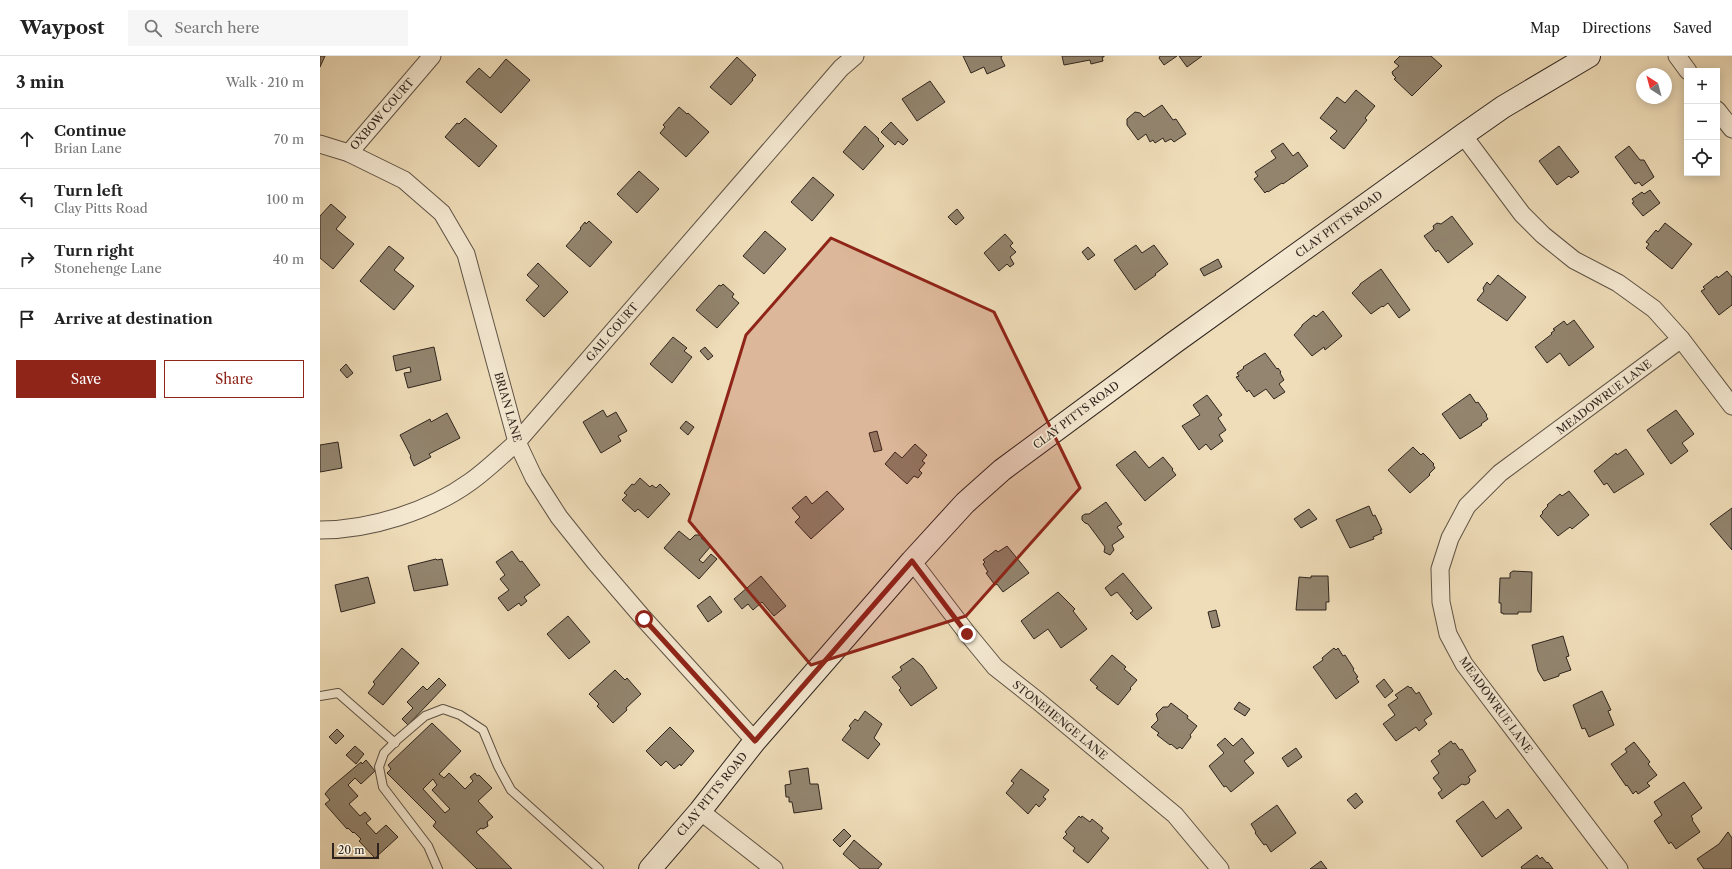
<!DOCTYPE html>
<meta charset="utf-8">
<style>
:root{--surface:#fff;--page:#f6f6f6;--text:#222;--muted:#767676;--line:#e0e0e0;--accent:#8f2418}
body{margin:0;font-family:"Libre Caslon Text",serif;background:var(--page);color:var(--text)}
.controls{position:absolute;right:12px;top:12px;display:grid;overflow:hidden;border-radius:0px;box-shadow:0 2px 10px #0003}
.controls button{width:36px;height:36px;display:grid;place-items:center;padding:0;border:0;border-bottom:1px solid var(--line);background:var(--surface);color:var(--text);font:20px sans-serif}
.compass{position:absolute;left:1316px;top:12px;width:36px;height:36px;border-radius:50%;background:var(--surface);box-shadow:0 2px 10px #0003;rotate:324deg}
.scale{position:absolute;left:12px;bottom:10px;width:47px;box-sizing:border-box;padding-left:4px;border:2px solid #2f251e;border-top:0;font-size:11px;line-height:14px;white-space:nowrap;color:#2f251e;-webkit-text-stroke:3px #f5e9d2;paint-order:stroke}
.stop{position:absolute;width:12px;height:12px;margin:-9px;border:3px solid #8f2418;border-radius:50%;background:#fff}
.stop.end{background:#8f2418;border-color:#fff;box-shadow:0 1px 4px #0008}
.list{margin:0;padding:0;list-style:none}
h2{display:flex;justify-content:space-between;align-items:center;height:52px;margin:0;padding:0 16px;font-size:17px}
h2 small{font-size:13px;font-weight:400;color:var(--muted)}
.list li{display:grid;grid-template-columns:26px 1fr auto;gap:12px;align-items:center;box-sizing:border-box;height:60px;padding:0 16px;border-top:1px solid var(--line)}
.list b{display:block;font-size:15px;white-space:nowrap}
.list p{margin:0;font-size:13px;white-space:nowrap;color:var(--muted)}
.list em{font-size:13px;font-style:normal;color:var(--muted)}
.actions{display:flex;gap:8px;padding:12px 16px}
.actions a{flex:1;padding:9px 0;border:1px solid var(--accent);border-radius:0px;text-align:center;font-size:14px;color:var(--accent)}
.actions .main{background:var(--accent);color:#fff}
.icon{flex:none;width:22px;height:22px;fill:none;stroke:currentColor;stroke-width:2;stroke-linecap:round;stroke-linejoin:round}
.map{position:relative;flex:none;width:1412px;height:813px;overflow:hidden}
header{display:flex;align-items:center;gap:24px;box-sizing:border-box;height:56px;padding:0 20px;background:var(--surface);border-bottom:1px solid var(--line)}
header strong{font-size:19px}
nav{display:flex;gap:22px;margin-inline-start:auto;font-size:14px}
.search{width:280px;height:36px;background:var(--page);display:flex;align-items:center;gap:10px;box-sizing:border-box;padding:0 14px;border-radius:0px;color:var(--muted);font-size:15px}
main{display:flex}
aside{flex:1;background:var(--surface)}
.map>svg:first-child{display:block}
.building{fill:#93856f;stroke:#2f251e;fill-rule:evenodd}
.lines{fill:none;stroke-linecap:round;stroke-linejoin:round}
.lane-casing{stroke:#5f5345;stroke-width:10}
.street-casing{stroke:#5f5345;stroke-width:19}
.secondary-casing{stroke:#2f251e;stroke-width:24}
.lane{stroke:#f5e9d2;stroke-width:8}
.street{stroke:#f5e9d2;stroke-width:17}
.secondary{stroke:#f5e9d2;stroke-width:22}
.route{stroke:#8f2418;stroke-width:5}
.marked{fill:#8f2418;fill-opacity:0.2;stroke:#8f2418;stroke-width:3;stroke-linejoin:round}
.labels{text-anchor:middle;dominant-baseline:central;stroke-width:3.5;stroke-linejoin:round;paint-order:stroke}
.street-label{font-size:11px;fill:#2f251e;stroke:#f5e9d2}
</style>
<header>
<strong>Waypost</strong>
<div class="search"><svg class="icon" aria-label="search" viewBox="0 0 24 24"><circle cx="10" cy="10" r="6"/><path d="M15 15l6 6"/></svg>Search here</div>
<nav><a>Map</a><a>Directions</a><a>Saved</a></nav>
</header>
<main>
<aside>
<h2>3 min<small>Walk · 210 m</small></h2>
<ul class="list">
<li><svg class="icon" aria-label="ahead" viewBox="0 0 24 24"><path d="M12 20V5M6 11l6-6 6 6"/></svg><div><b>Continue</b><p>Brian Lane</p></div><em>70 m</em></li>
<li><svg class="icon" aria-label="left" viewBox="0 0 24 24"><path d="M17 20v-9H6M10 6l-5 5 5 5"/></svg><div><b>Turn left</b><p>Clay Pitts Road</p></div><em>100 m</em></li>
<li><svg class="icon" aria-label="right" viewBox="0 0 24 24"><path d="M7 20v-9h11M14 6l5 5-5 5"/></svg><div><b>Turn right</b><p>Stonehenge Lane</p></div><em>40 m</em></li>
<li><svg class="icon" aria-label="arrive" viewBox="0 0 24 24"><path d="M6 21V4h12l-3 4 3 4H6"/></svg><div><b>Arrive at destination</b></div></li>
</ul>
<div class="actions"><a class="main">Save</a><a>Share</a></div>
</aside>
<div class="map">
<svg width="1412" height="813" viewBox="0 0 1412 813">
<rect width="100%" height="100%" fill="#efddb9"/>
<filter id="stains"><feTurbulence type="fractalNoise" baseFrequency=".005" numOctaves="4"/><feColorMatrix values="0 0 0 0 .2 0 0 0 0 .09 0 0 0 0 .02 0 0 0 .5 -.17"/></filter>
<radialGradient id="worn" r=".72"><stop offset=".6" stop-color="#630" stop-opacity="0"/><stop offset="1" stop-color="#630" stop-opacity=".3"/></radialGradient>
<g class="building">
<polygon points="0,0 5,0 0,11"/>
<polygon points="643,0 682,0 681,2 685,10 667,18 664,11 651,17"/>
<polygon points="742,0 784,0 784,1 782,1 783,5 771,8 770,4 744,9"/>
<polygon points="840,0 857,0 844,9 839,2"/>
<polygon points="859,0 882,0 867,11"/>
<polygon points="1080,0 1111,0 1122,10 1092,40 1074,23 1076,22 1073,19 1072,16 1079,10 1074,6"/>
<polygon points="417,1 436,19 432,23 433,24 411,49 390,31"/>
<polygon points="186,3 210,24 181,57 146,26 159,12 170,22"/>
<polygon points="610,25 625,46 597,65 582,43"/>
<polygon points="1036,34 1055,50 1045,62 1047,64 1024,93 1010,82 1017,75 1000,62 1017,41 1025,47"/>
<polygon points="842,49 853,64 856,63 866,78 854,86 851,83 845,86 843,82 835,87 833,84 830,86 826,78 818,84 807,69 807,63 815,56 820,57 824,61"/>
<polygon points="359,51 367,58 368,57 389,76 366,101 340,77 345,71 343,69"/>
<polygon points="145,62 177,90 159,111 125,81 137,67 139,68"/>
<polygon points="571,66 588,84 583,89 578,85 575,89 561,76"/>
<polygon points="545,70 559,83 558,84 564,90 543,114 523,96"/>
<polygon points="963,87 973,100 978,96 988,110 963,128 962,127 948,136 947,135 945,137 934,123 938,120 935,116 956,102 951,95"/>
<polygon points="1239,90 1259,116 1251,122 1249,120 1237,129 1219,105"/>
<polygon points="1309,90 1320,104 1324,104 1334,121 1322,130 1319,126 1315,128 1295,101"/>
<polygon points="319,115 339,133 317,157 297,138"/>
<polygon points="493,121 514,139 492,165 471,146"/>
<polygon points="1330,134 1340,147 1323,160 1312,147 1314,146 1312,143 1322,136 1324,138"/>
<polygon points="11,148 26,161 16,173 34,188 13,213 0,202 0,160"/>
<polygon points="637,153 644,162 636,169 628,161"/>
<polygon points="1132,160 1153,188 1128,207 1118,194 1116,196 1104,180 1114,173 1113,170 1117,167 1121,168"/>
<polygon points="269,165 292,186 270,211 246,190 261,173 260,172 265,166 266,168"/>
<polygon points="1345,167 1372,188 1352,213 1326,192 1329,188 1326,186 1336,174 1338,176"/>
<polygon points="445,175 466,193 444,218 423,200"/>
<polygon points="685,178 693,187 690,190 696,196 690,201 694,208 690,211 687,208 679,215 664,197"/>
<polygon points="816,189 822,197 834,189 848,208 835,218 836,219 815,234 794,204"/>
<polygon points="69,190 84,202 74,214 94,230 74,254 40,225"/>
<polygon points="768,191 775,199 768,204 762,196"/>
<polygon points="898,203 902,211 884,220 880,213"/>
<polygon points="218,207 248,236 224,261 206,244 219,230 207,219"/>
<polygon points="1061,213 1090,254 1079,262 1068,247 1063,251 1062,250 1051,258 1032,237 1040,229 1040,228"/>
<polygon points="1407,215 1412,221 1412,249 1399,259 1381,235 1385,233 1383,231 1397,220 1398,222"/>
<polygon points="1178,219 1206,241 1187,265 1157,244 1164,235 1163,232 1167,226 1170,229"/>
<polygon points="403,228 414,238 412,241 419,247 397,272 376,254 399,229 401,230"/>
<polygon points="1003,255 1022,280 1005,294 1004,291 992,300 974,279 982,270 982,269 994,259 996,261"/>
<polygon points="1254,264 1274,291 1249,310 1240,297 1227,307 1215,291 1232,278 1231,277 1235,274 1233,273 1244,265 1247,269"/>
<polygon points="353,281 367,292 364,295 372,301 352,327 330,308"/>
<polygon points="114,291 121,324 88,332 84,317 91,316 90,311 76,315 73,300"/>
<polygon points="385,291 393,300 388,304 380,295"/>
<polygon points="945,297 957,313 958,312 961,316 960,317 964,324 959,328 965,336 954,343 946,333 934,341 929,334 927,336 916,321 919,320 917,317 924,312 923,311"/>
<polygon points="26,308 33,317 27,322 20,314"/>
<polygon points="1150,338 1156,347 1158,346 1167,359 1166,360 1168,363 1161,368 1162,369 1140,383 1122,358"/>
<polygon points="887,339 902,359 898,362 906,374 899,379 903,385 891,394 886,388 879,394 862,370 880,359 873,349"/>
<polygon points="283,354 287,361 296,356 307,375 298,380 301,385 281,397 263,366"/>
<polygon points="1356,354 1374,378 1362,387 1368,395 1351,408 1327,374"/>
<polygon points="127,357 140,382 109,398 111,401 94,410 90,401 91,400 80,379 110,363 111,366"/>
<polygon points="366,365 374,371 368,379 360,372"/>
<polygon points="557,375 562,394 554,396 549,377"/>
<polygon points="18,386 22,412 0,416 0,389"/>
<polygon points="595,388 607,399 602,405 605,407 599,414 602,417 598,422 594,420 587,428 565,408 575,396 582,402"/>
<polygon points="1093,391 1101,399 1103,397 1114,408 1113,409 1115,412 1109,418 1110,419 1090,437 1068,414"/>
<polygon points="1306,393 1324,418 1294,437 1287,427 1284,429 1274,415 1296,397 1297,399"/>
<polygon points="815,395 829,412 843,401 853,413 852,414 856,419 825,445 796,409"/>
<polygon points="320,422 330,431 332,429 336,432 340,428 350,438 328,462 318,453 315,456 302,444 307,439 304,437 312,428 314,429"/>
<polygon points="507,435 524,453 491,483 475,466 480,461 472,452 486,440 492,448"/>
<polygon points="1249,435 1269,459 1252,473 1250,471 1238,480 1220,460 1223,457 1222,456 1228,450 1227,449 1240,438 1242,440"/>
<polygon points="786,446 802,468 797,471 804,481 792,489 794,494 790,499 784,496 785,491 768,468 765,467 762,464 762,460 765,458 769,458"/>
<polygon points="1049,450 1053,460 1055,459 1062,474 1060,474 1062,477 1053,481 1054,483 1030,492 1016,464"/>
<polygon points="1412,452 1412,494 1390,468"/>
<polygon points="989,453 997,463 981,472 974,463"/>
<polygon points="359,475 370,484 375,479 381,479 383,480 381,482 391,490 379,504 383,507 391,498 397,503 379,523 344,492"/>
<polygon points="687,490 709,517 683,536 677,528 675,529 666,517 668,516 663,508 665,506 663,504 676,494 678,496"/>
<polygon points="192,495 200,506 202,505 220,529 204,541 207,545 201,550 199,547 188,555 178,542 189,534 180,523 185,519 176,506"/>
<polygon points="116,503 117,504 122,503 128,529 94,535 88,510"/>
<polygon points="1193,515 1212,516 1211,556 1198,556 1198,558 1183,558 1183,557 1181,557 1181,547 1179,547 1180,522 1190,522 1190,517"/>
<polygon points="803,517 832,552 817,564 810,557 813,555 797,536 791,540 785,532"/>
<polygon points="441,520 466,550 454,560 442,546 433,554 428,548 422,553 414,543"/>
<polygon points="991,520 1008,520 1009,546 1006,546 1006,554 976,554 979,521 991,522"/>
<polygon points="48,521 55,547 21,556 15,529"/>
<polygon points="738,536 755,553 753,555 767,573 741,592 728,573 714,583 701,565"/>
<polygon points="390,540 402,556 388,566 377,550"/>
<polygon points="896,554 900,570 892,572 888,556"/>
<polygon points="248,560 270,586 249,603 227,578"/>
<polygon points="1243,580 1249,600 1246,601 1251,614 1239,618 1239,620 1224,625 1218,615 1212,589"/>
<polygon points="82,592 99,607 63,649 48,637 55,628 53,626"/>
<polygon points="1014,592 1016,594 1018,592 1023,600 1025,599 1034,613 1033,614 1038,621 1036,622 1039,626 1016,643 993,611 1003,604 1002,602"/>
<polygon points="792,599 806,611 804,613 817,624 810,632 811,633 798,649 776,632 778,631 770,624"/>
<polygon points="593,602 602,610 617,632 591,650 579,634 581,632 572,621 582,614 580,611"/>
<polygon points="295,614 305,624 307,622 321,638 306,652 307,654 293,667 277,650 279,648 269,638"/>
<polygon points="119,622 126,629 88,669 82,663 93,652 87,646 103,630 107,634"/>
<polygon points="1064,623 1073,635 1065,642 1056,630"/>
<polygon points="1088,630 1090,632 1091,631 1096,638 1099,636 1112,658 1104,664 1107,668 1099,675 1096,671 1076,685 1063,668 1075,659 1068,649 1078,642 1075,639"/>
<polygon points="1282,635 1291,654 1288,655 1294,669 1269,681 1265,672 1262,673 1253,649"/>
<polygon points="919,646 930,653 925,660 914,653"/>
<polygon points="851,647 868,660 867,662 877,670 870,679 871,681 862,693 860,691 857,693 851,688 850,689 837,679 839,677 831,671 838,664 836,658 843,651 848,651"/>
<polygon points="545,655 562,668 554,682 560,688 548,703 522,684 531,672 529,670 535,663 538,665"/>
<path d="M 112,667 L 141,695 L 119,718 L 124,722 L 129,717 L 145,733 L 153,725 L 150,721 L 155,717 L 157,720 L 159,719 L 172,732 L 158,745 L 173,761 L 167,766 L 168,770 L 163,773 L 161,772 L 156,776 L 192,813 L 157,813 L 113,770 L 116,766 L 67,717 L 71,713 L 68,709 ZM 113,723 L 117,729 L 112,734 L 130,753 L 125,757 L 103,733 Z"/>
<polygon points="350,671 374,695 361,710 360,708 354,713 346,705 341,710 326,695"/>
<polygon points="17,673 24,680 16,688 9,681"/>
<polygon points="905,682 913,690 922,682 934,697 924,705 934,717 911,736 906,730 904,731 889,710 904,697 897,689"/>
<polygon points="1131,685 1133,688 1135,687 1140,694 1142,693 1156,715 1148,721 1150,723 1149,727 1145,729 1142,728 1122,743 1118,737 1122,734 1113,722 1119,717 1111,705 1120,698 1118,695"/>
<polygon points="1314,686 1330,706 1328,708 1337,719 1327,727 1330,730 1318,738 1316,735 1313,738 1307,729 1306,730 1291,708 1307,696 1305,693"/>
<polygon points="35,690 44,698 36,708 26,699"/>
<polygon points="976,692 982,701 968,711 962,702"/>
<polygon points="46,704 55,715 41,728 35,722 28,729 38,740 29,748 40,760 45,756 51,763 46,767 56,778 66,769 78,781 55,802 39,785 41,783 34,776 33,777 28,772 27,773 5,748 10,744 5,738 9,733 41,706 42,708"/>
<polygon points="488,712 490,728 498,728 502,753 474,757 472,746 469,746 469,741 466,741 465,729 471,728 469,715"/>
<polygon points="701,713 729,734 723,741 726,743 719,751 716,748 708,758 686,737 694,727 691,725"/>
<polygon points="1364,726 1382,752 1371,760 1373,763 1372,764 1380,776 1356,793 1351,786 1349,788 1334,765 1342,759 1334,746"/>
<polygon points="1036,737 1043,746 1035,753 1027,744"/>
<polygon points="1163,745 1176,763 1188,753 1202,772 1162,801 1136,765"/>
<polygon points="957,749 976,777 951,796 946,788 944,789 935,777 936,776 931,768"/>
<polygon points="759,760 761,762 762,760 770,766 772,763 783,772 781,775 789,782 768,807 753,795 755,792 743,782 747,778 745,776"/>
<polygon points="524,773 531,780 520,791 513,784"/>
<polygon points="1408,776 1412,782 1412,813 1384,813 1377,803 1399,788"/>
<polygon points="534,784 562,808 558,813 540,813 523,798"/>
<polygon points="1217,799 1220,803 1222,801 1227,807 1228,806 1233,813 1202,813 1201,811"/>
<polygon points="1001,805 1007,813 990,813"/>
</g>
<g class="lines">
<defs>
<g id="lane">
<polyline points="0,640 18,637 75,687"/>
<polyline points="118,813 108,790 63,731 59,711 64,697 77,684 105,660 123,653 140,659 163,674 178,710 191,734 279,813"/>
</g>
<g id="street">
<polyline points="1357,0 1368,15"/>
<polyline points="1397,54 1412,73"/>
<polyline points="1143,79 1202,158 1223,179 1254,204 1298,227 1334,253 1361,283 1412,350"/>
<polyline points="0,88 29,97 84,124 122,157 146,198 197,386 214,422 239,461 275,506 324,563 435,685"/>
<polyline points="29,97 112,0"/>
<path d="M 0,474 C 50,474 110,455 150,426 C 167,414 182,399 197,386 L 521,12 L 535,0"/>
<polyline points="592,505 647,577 675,611 718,645 855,759 900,813"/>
<polyline points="380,755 454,813"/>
<polyline points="1299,813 1144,608 1128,578 1121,546 1120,513 1130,482 1147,450 1180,417 1361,283"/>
</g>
<polyline id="secondary" points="330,813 380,755 435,685 592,505 645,447 682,414 855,286 1143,79 1183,51 1269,0"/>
</defs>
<use href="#lane" class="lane-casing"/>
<use href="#street" class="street-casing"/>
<use href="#secondary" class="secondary-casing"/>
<use href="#lane" class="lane"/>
<use href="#street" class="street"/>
<use href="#secondary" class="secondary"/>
</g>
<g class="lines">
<polyline class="route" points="324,563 435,685 592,505 647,578"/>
</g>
<path class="marked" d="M 511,182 L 674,256 L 760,432 L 646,560 L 491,609 L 369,465 L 426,279 Z"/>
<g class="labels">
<g class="street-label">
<text transform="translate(62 58) rotate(-49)">OXBOW COURT</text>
<text transform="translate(1019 168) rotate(-36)">CLAY PITTS ROAD</text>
<text transform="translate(292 276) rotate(-49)">GAIL COURT</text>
<text transform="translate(1284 341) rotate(-37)">MEADOWRUE LANE</text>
<text transform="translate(188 351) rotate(74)">BRIAN LANE</text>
<text transform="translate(756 359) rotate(-37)">CLAY PITTS ROAD</text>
<text transform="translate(1176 649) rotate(54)">MEADOWRUE LANE</text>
<text transform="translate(740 664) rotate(39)">STONEHENGE LANE</text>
<text transform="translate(392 738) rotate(-51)">CLAY PITTS ROAD</text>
</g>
</g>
<rect width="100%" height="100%" filter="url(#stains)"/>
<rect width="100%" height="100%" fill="url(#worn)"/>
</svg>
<div class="controls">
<button>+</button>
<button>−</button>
<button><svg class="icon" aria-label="locate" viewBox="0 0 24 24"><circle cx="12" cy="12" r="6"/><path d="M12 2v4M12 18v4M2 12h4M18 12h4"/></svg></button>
</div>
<svg class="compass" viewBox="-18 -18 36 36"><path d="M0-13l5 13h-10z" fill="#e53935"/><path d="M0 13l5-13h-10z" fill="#767676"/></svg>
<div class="scale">20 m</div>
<div class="stop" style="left:324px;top:563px"></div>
<div class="stop end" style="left:647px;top:578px"></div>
</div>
</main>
